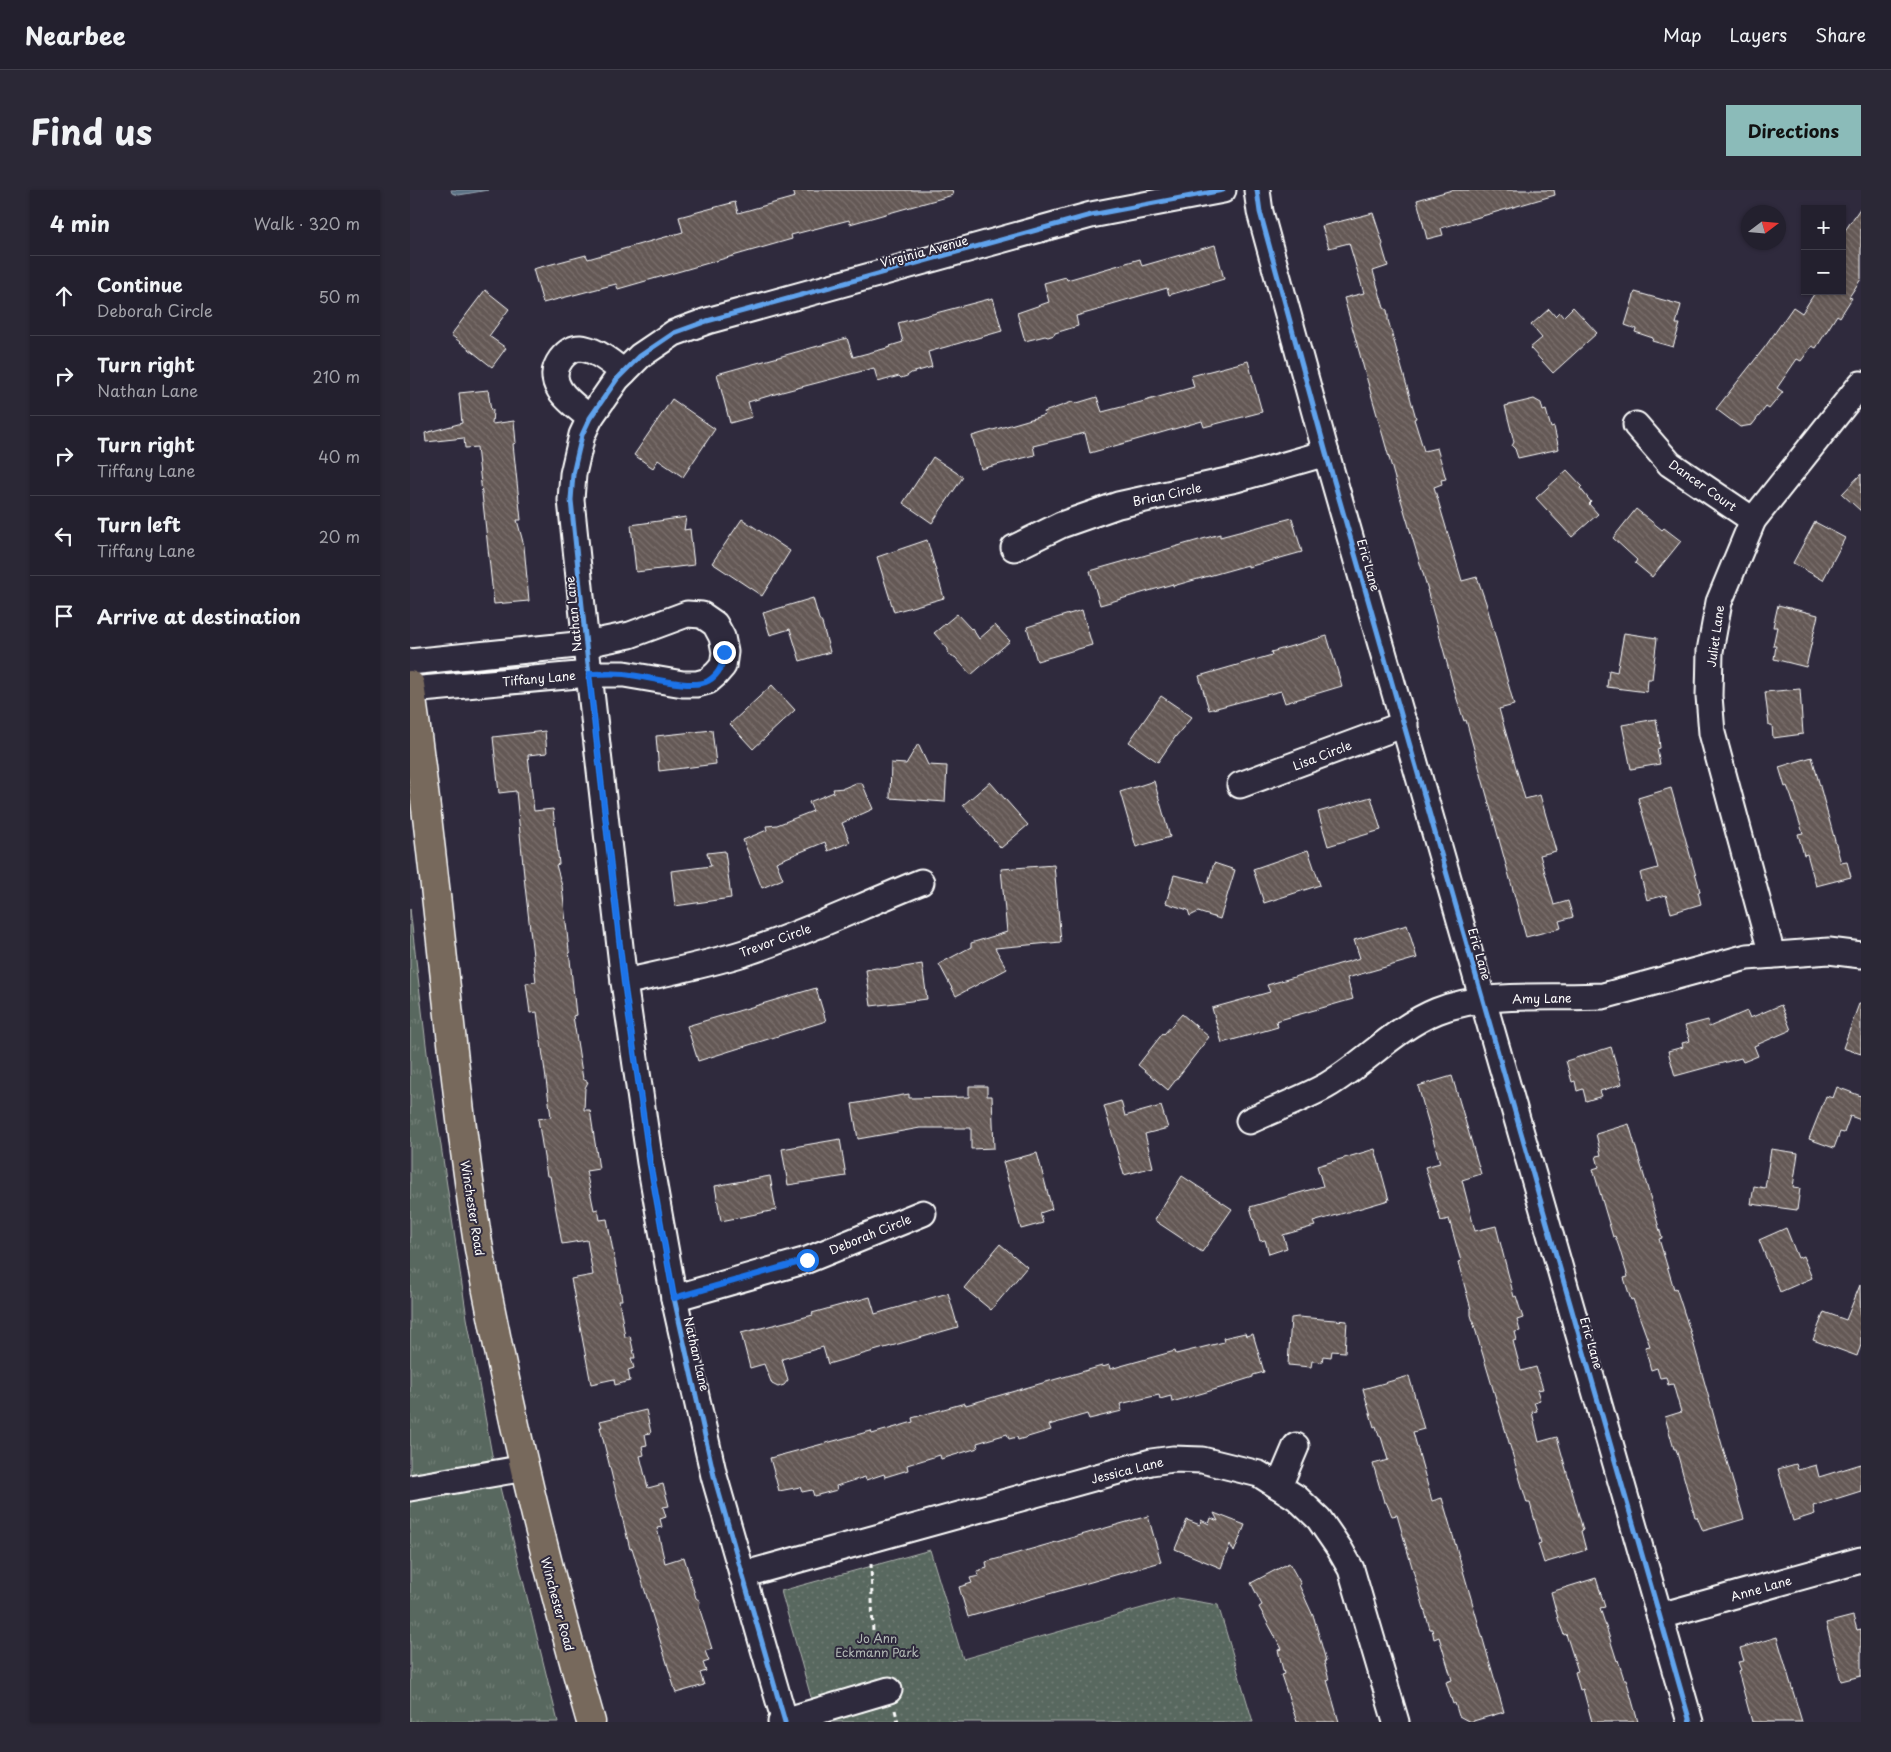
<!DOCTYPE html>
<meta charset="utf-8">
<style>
:root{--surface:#23202e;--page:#2b2836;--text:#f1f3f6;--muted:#a3a3aa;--line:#403e4a;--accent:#8bbbb9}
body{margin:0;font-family:"Playpen Sans",sans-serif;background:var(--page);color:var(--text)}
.controls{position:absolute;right:15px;top:15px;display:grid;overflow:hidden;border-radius:0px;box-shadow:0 1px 4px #0004}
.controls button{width:45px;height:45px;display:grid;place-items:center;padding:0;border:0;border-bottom:1px solid var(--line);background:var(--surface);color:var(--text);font:25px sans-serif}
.compass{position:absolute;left:1331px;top:15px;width:45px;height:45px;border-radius:50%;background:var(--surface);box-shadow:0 1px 4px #0004;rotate:74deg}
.stop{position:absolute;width:15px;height:15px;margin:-11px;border:4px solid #1a73e8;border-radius:50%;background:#fff}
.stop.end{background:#1a73e8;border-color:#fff;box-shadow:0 1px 5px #0008}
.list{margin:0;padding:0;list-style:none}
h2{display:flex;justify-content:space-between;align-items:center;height:65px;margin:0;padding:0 20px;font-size:21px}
h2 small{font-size:16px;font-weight:400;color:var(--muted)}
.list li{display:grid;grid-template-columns:32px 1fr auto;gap:15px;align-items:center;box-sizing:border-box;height:80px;padding:0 20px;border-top:1px solid var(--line)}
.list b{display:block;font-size:19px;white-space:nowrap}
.list p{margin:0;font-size:16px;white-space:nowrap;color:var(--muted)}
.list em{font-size:16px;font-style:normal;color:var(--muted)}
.icon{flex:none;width:28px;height:28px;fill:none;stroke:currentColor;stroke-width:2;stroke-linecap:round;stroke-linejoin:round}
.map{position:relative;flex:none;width:1451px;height:1532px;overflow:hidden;border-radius:0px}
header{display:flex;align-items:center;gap:30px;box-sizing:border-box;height:70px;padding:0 25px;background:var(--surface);border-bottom:1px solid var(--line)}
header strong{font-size:24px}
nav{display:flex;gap:28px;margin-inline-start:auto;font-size:18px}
.intro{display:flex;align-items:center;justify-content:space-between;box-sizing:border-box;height:120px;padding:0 30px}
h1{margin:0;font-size:35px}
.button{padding:12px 22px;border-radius:0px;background:var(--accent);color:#111;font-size:18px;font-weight:700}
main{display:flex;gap:30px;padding:0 30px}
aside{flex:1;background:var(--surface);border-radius:0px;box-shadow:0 1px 4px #0004}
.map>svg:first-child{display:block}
.grass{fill:url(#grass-tufts);stroke:#acb3ae}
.park{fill:url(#park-dots);stroke:#acb3ae}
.water{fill:url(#water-rules);stroke:#97a5b2}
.building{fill:url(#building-back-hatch);stroke:#fff}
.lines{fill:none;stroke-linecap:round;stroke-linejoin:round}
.minor-casing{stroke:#fff;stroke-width:29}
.major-casing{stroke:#fff;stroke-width:31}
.path{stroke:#fff;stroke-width:3;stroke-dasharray:5 4;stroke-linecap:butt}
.minor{stroke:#2f2a3d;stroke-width:25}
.major{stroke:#77695c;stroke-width:28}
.cycleway-casing{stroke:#2f2a3d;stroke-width:8}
.cycleway{stroke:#60a3ed;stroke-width:5}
.route{stroke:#1a73e8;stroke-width:6}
.labels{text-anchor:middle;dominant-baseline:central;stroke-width:4;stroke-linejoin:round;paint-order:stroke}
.street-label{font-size:12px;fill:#fff;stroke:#2f2a3d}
.park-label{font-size:12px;fill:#b4bbb7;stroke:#2f2a3d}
</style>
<header>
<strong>Nearbee</strong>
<nav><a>Map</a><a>Layers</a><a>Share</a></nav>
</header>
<div class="intro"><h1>Find us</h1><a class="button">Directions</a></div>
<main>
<aside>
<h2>4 min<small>Walk · 320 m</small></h2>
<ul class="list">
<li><svg class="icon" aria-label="ahead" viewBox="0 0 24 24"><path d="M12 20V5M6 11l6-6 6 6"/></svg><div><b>Continue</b><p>Deborah Circle</p></div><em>50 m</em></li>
<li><svg class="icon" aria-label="right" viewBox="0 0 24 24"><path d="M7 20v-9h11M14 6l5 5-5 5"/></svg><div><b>Turn right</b><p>Nathan Lane</p></div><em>210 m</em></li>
<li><svg class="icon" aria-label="right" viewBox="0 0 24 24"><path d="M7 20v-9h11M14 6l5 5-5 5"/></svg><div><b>Turn right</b><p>Tiffany Lane</p></div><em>40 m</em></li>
<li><svg class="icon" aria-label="left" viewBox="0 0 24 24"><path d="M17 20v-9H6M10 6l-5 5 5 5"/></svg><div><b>Turn left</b><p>Tiffany Lane</p></div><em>20 m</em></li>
<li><svg class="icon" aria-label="arrive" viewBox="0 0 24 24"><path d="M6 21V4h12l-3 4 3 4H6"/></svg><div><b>Arrive at destination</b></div></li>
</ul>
</aside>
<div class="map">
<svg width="1451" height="1532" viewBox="0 0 1451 1532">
<defs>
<pattern id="grass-tufts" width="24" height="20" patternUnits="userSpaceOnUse" patternTransform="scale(1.25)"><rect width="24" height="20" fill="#58675e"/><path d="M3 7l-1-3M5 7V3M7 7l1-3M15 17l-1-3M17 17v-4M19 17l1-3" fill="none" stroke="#717e76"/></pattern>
<pattern id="park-dots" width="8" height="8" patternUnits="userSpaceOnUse" patternTransform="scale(1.25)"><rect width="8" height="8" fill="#58675e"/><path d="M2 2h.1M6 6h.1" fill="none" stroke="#717e76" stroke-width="1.8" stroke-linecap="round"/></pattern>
<pattern id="water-rules" width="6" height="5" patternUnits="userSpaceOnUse" patternTransform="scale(1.25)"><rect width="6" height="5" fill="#52697e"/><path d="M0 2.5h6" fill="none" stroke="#6c8091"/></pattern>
<pattern id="building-back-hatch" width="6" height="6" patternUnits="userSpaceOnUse" patternTransform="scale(1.25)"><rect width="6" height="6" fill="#645854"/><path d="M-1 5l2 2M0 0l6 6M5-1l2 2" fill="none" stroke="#7b716e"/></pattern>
</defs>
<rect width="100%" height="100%" fill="#2f2a3d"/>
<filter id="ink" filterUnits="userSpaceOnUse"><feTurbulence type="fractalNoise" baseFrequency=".02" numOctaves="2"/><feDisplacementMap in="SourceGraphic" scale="10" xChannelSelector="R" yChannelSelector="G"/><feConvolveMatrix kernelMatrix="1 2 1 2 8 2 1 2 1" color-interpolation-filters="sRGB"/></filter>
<g filter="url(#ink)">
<polygon class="grass" points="0,719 17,863 57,1128 82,1265 148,1532 0,1532"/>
<polygon class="park" points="520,1360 553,1469 767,1408 808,1415 843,1532 408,1532 371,1401"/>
<polygon class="water" points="41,0 78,0 49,5 42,3"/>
<g class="building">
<polygon points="383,0 542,0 543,5 440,34 439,30 381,45 382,49 208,99 206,94 133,113 123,79 176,65 178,69 273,42 269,27 325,12 328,23 385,7"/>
<polygon points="1042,0 1144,0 1145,5 1031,38 1033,45 1017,49 1007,10"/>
<polygon points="1451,17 1451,89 1439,107 1442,108 1430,127 1427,125 1406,158 1402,156 1391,171 1387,169 1367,198 1373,202 1359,219 1356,217 1342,235 1330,237 1306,219 1355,157 1383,117 1392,123 1406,101 1432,101 1432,45"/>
<polygon points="963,23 973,54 972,56 978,76 963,81 974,118 977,120 978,126 978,130 1006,228 1004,229 1014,261 1027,258 1036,289 1031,290 1032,294 1024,297 1052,391 1067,387 1076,413 1104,515 1089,519 1115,609 1130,605 1146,661 1130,665 1144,715 1158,711 1163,727 1149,731 1151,738 1116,747 1056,530 1054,531 1046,506 1017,400 1018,400 991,310 934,108 954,103 939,53 919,58 912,36"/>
<polygon points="805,55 814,89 759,105 757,98 695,116 695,118 666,126 668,136 645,143 644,145 638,147 635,146 615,151 607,123 639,112 634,93 656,87 657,90 730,69 732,76"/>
<polygon points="75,100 99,119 79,146 96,158 82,177 41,145"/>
<polygon points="1225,102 1271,115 1266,134 1270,134 1263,157 1242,151 1243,148 1225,142 1226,139 1215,135"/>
<polygon points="583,108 592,141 518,162 522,177 501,183 497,186 491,188 489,186 468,192 464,178 372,202 338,212 342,227 320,233 307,184 437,148 443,167 481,157 480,156 493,152 488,133"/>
<polygon points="1163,117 1187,143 1143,183 1120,158 1132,148 1121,135 1139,119 1145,126 1149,122 1153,127"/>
<polygon points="838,171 852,222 794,237 792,231 680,263 675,243 623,256 625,265 571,279 562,246 635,225 634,222 662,212 667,213 687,207 692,222 731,212 784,197 781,186"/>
<polygon points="78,200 81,221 83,220 82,234 104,231 106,253 103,254 111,330 107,330 114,356 119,411 84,414 67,257 55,258 54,248 16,252 15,243 52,233 49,203"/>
<polygon points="262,209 305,239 273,287 248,270 243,278 224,265"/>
<polygon points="1124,209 1131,213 1133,221 1136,220 1141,238 1144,237 1149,259 1108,268 1105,259 1102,256 1104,252 1095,216"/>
<polygon points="523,267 553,287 522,333 493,313"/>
<polygon points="1157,280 1172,296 1170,298 1181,312 1179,314 1188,324 1162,347 1126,308"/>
<polygon points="1451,284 1451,321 1432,304"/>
<polygon points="1226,319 1252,340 1254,338 1271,351 1242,387 1225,373 1227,370 1203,348"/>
<polygon points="276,327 274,340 280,339 284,375 226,382 221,335"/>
<polygon points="882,328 892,362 838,377 838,375 763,396 763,394 690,415 680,381 810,344 810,347"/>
<polygon points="332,329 380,361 352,406 302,373"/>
<polygon points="1405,332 1435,348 1413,390 1383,373"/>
<polygon points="517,350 534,408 484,422 467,367"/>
<polygon points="403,408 409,429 412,433 420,462 390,471 380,439 360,445 353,423"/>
<polygon points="1368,415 1408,425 1396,477 1364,469 1366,456 1363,456 1367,437 1363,437"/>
<polygon points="672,420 682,455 627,471 617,437"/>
<polygon points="547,424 561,439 562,438 569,449 585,435 600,451 561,485 545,467 542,467 538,462 538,459 524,443"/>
<polygon points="1214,443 1247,448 1242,489 1238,489 1237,502 1197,497 1199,480 1207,482"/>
<polygon points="917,446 932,496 875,513 871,501 799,520 789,486 862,465 861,462"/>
<polygon points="362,495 385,520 343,559 320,534"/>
<polygon points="1390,499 1393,544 1363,548 1362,535 1359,535 1355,502"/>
<polygon points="751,506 782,527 766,546 748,572 719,552"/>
<polygon points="1246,529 1249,548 1250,558 1247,559 1250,574 1221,579 1212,535"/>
<polygon points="302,540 306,574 249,581 246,546"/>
<polygon points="135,541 137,563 118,565 124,621 143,619 149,674 146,675 152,696 166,825 163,826 173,889 178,892 175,898 174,920 180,920 189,979 176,981 184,1020 188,1019 190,1030 197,1029 210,1098 212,1110 209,1110 215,1147 220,1146 225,1168 221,1168 224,1178 218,1180 220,1191 205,1195 204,1189 181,1194 161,1089 183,1085 177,1050 152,1054 140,986 137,986 128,929 141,927 127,822 120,823 116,793 126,792 115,696 106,601 89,603 83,547"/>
<polygon points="508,554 518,575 537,576 535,612 480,608 481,573 496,574"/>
<polygon points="1402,567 1431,673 1437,672 1441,687 1406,696 1397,664 1394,665 1388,644 1393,643 1381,606 1377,596 1375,597 1369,577"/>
<polygon points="744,591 760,647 726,657 710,602"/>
<polygon points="580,592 618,635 591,658 553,615"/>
<polygon points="446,593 452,593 463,619 432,633 440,652 418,661 415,652 366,672 373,689 352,698 333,650 357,640 356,636 367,635 403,621 399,612 424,602 423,599 434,598"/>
<polygon points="1261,598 1288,693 1290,702 1288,702 1291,714 1261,723 1256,705 1237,710 1230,683 1248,678 1228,608"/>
<polygon points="961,607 971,640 918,656 908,622"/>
<polygon points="898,660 910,695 854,713 843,679"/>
<polygon points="315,661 321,708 265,716 261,681 301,676 297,663"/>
<polygon points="804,673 825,680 810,729 788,722 780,726 778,720 756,713 764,685 798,693"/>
<polygon points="644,675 651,752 585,758 597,779 546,806 529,774 561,757 561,753 597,742 591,679"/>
<polygon points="997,735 1007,768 937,788 943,809 866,831 868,837 812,853 802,818 860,802 857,795 950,768 944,750"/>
<polygon points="512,774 517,809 461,816 456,780 466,778 482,779"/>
<polygon points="406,798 416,831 288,871 277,836"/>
<polygon points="1449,814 1451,814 1451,864 1433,858"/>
<polygon points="1371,815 1381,840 1344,856 1348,866 1333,872 1331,868 1265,886 1258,861 1273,857 1272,853 1280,851 1275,836 1298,830 1299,837 1337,821 1340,828"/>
<polygon points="772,824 799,847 758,900 728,875 753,843 754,844"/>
<polygon points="1201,857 1212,894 1190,901 1192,906 1176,911 1173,899 1167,901 1165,891 1162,892 1156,871"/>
<polygon points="1042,886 1071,984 1052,990 1065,1041 1086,1036 1104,1107 1106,1106 1113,1128 1107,1130 1110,1141 1105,1142 1107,1150 1103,1151 1111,1181 1126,1177 1133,1199 1127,1200 1130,1210 1124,1212 1127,1221 1122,1222 1129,1252 1147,1247 1173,1340 1171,1341 1176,1360 1134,1373 1128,1354 1131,1353 1120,1313 1117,1313 1061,1125 1061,1119 1048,1072 1051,1071 1039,1029 1031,1031 1015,977 1030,973 1008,896"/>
<polygon points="559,896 577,896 577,906 582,906 584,958 561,959 561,938 510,938 448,949 442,914 499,904 499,908 559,907"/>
<polygon points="1427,897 1451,906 1451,930 1440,926 1434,943 1430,942 1424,958 1399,949 1416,906 1423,908"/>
<polygon points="711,911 715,926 751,916 758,938 735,944 743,977 714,985 694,916"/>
<polygon points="1219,934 1252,1048 1249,1049 1264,1099 1266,1098 1281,1144 1312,1255 1334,1329 1293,1341 1287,1327 1285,1327 1266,1259 1264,1259 1255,1227 1271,1222 1263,1194 1258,1195 1256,1187 1250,1188 1247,1178 1241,1180 1235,1157 1240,1156 1223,1109 1221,1110 1214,1088 1218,1087 1209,1057 1205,1046 1203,1047 1183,979 1189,977 1186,966 1191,965 1186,944"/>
<polygon points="430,949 436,986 378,995 372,959"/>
<polygon points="965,959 979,1010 903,1032 905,1036 873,1045 877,1058 859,1064 855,1050 850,1051 840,1017 913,996 907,976"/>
<polygon points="1361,959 1388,963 1383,997 1390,998 1387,1020 1341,1014 1344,996 1355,998"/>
<polygon points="627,963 642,1019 630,1023 633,1033 611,1039 593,972"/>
<polygon points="360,986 366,1020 311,1031 305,996"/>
<polygon points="772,986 822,1019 792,1062 744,1030"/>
<polygon points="1376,1038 1388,1068 1393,1066 1402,1088 1370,1102 1349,1050"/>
<polygon points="590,1054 617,1077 581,1120 554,1098"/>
<polygon points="1450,1095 1451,1155 1447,1166 1403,1150 1414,1122 1436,1130"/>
<polygon points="538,1103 548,1137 418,1174 413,1157 372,1169 378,1190 374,1195 368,1197 362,1194 354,1174 340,1178 331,1143 403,1125 402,1123 460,1107 465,1124"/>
<polygon points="888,1127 937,1131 935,1162 922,1161 921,1167 913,1166 912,1172 902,1171 901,1177 878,1175 881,1128"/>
<polygon points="835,1143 836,1146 843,1144 854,1182 843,1185 843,1187 824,1193 824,1194 762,1212 761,1206 750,1209 749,1205 727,1210 710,1214 712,1221 679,1229 677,1224 639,1235 641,1240 608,1250 607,1247 599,1249 597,1244 567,1253 568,1258 531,1269 530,1265 497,1275 498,1280 475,1287 474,1284 456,1290 455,1287 426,1296 427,1300 404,1306 402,1300 392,1302 390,1297 369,1301 360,1268 461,1241 462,1244 503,1232 502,1228 523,1222 555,1213 556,1215 692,1176 693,1177 699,1175 700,1179 765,1161 766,1164 814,1152 813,1148"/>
<polygon points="999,1186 1014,1239 1003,1242 1022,1311 1032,1308 1094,1522 1060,1532 1049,1526 1045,1513 1043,1514 1036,1492 1042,1490 1029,1447 1024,1449 1022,1439 1020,1439 987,1325 982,1326 976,1312 974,1312 963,1274 978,1270 971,1247 969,1246 966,1236 964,1237 953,1199"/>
<polygon points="236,1220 241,1243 235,1244 237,1255 232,1256 234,1265 230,1266 238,1298 253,1294 259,1316 253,1317 256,1327 250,1329 252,1337 247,1338 255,1373 274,1367 286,1408 290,1411 289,1417 302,1459 295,1461 299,1471 293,1473 296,1481 290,1483 294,1495 266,1503 222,1358 220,1359 190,1237 192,1237 190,1231"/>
<polygon points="1386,1274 1388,1280 1406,1275 1409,1287 1451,1274 1451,1301 1403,1316 1405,1324 1383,1331 1368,1279"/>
<polygon points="804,1323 835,1335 824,1362 820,1354 811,1378 765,1359 777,1330 790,1335 791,1330 799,1334 801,1328 808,1331"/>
<polygon points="738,1326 751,1372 558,1427 549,1397 562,1393 560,1388 569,1386 567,1381 577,1378 576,1372"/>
<polygon points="879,1373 891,1394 889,1395 904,1428 916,1471 914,1471 919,1490 917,1490 929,1532 887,1532 871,1485 874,1484 868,1460 872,1459 849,1417 852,1415 841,1393"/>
<polygon points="1186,1388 1195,1417 1190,1418 1207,1471 1208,1470 1214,1489 1216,1489 1228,1532 1182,1532 1173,1499 1170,1500 1165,1482 1168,1481 1156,1444 1154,1445 1149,1432 1141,1402"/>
<polygon points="1443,1426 1447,1440 1451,1439 1451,1486 1431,1491 1416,1433"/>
<polygon points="1367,1447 1392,1532 1342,1532 1328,1481 1331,1480 1328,1472 1334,1471 1330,1458"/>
</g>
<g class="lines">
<defs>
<g id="minor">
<polyline points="847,0 850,22 916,263 1280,1532"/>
<path d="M 180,228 C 163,214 132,195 151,169 C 155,164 162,158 170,158 C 186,159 201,173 214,182"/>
<polyline points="1226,235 1260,274 1343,330"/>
<polyline points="604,358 651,335 708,315 826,289 916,263"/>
<polyline points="0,472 176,454 220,445 277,424 292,425 305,434 312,447 315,462 313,476 306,484 298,491 287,494 273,494 214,484 179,484 1,500"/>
<polyline points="830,595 995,534"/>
<polyline points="1362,765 1302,543 1299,506 1300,461 1309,412 1343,330 1451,194"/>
<path d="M 214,792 C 255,783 297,775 337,762 C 396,743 453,715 511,692"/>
<path d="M 839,931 C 865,919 892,909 916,896 C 954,874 985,838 1027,821 C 1078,801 1139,809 1193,806 L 1337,767 L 1419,761 L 1451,765"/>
<polyline points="264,1108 397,1070 513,1023"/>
<polyline points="869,1296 886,1256"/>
<polyline points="0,1298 115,1278"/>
<polyline points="332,1385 741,1272 763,1269 792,1270 849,1284 887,1308 909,1329 929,1358 941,1379 986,1532"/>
<polyline points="1250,1426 1451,1370"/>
<polyline points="371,1532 479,1500"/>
<polyline points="375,1532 304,1286 264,1108 240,973 214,792 179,484 161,310 163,284 172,245 180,228 207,189 230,166 264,143 297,131 681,25 813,0"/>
</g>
<path id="major" d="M 0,495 C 27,678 39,864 67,1047 C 73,1084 81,1120 88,1156 C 114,1283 145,1408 181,1532"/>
</defs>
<use href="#minor" class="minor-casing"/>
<use href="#major" class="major-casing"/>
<g class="path">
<polyline points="461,1373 463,1444"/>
<polyline points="485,1520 488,1532"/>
</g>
<use href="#minor" class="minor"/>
<use href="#major" class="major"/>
<defs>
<g id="cycleway">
<polyline points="847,0 850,22 916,263 1280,1532"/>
<polyline points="375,1532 304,1286 264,1108 240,973 214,792 179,484 161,310 163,284 172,245 180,228 207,189 230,166 264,143 297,131 681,25 813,0"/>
</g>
</defs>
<use href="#cycleway" class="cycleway-casing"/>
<use href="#cycleway" class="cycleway"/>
</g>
</g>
<g class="lines" filter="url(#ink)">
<path class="route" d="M 314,462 C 313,474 310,484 298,491 C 282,500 234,486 214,484 C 202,483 191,484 179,484 L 214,792 L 240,973 L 264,1108 L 397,1070"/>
</g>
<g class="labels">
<g class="street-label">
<text transform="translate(514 61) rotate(-15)">Virginia Avenue</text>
<text transform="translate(1293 295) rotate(35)">Dancer Court</text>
<text transform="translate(757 304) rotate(-12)">Brian Circle</text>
<text transform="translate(959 375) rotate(74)">Eric Lane</text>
<text transform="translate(163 424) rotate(-96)">Nathan Lane</text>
<text transform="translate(1305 446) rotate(-82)">Juliet Lane</text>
<text transform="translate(129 488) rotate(-5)">Tiffany Lane</text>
<text transform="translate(912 565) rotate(-21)">Lisa Circle</text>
<text transform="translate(365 750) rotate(-20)">Trevor Circle</text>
<text transform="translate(1070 764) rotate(74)">Eric Lane</text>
<text transform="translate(1132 808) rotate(-1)">Amy Lane</text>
<text transform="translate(63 1018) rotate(81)">Winchester Road</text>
<text transform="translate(460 1044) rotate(-22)">Deborah Circle</text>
<text transform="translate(1182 1153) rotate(74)">Eric Lane</text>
<text transform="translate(287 1164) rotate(77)">Nathan Lane</text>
<text transform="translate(717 1280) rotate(-14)">Jessica Lane</text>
<text transform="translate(1351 1398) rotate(-16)">Anne Lane</text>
<text transform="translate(148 1414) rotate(75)">Winchester Road</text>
</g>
<g class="park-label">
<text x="467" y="1448">Jo Ann<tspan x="467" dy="14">Eckmann Park</tspan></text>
</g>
</g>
</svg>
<div class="controls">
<button>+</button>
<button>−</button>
</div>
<svg class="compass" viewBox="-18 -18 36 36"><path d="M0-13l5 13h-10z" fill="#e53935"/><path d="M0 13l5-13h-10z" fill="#a3a3aa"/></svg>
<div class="stop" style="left:397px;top:1070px"></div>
<div class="stop end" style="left:314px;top:462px"></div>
</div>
</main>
